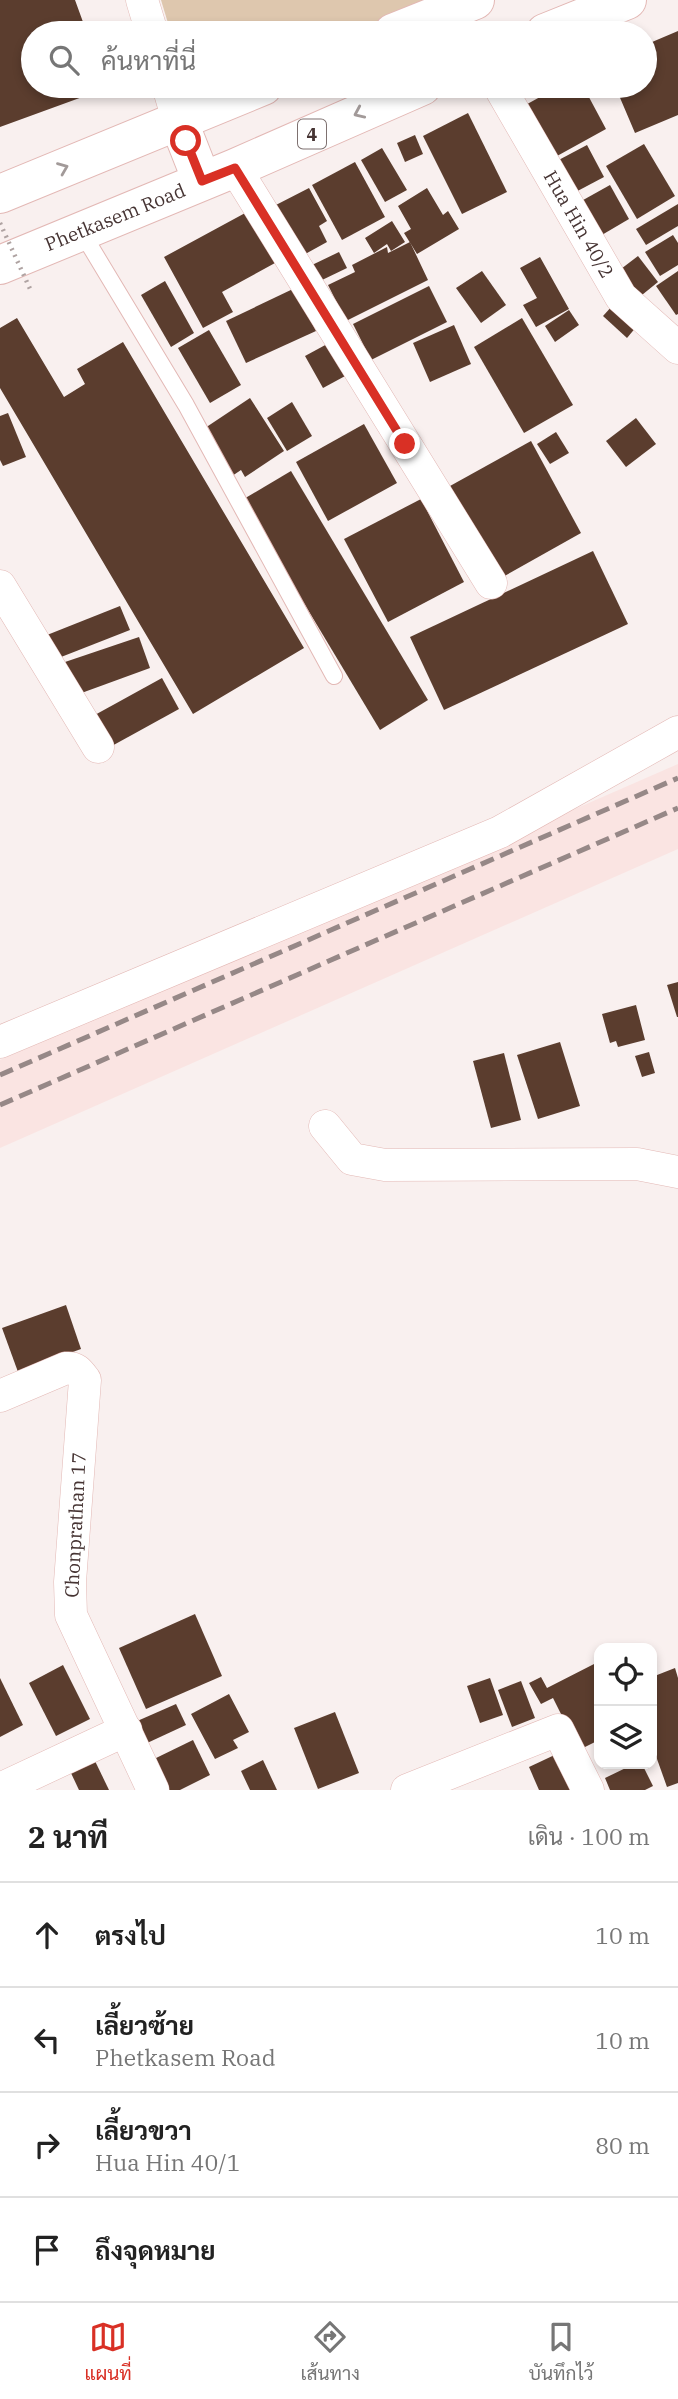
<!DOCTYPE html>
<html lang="th">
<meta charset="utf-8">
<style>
:root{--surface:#fff;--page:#f6f6f6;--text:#222;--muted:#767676;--line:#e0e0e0;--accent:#d93025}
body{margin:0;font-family:"IBM Plex Serif",Sarabun,serif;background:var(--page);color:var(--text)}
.controls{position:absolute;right:21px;bottom:21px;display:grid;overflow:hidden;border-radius:14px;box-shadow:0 4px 10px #0003}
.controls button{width:63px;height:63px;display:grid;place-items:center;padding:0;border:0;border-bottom:2px solid var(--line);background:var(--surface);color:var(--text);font:35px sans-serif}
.stop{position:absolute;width:21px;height:21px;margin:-16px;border:5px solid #d93025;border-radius:50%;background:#fff}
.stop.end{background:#d93025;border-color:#fff;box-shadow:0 2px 7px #0008}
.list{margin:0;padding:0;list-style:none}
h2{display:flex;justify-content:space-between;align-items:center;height:91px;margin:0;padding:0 28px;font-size:30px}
h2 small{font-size:23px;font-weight:400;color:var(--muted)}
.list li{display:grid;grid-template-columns:46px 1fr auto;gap:21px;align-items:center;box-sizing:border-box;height:105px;padding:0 28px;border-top:2px solid var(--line)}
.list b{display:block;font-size:26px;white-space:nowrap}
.list p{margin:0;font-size:23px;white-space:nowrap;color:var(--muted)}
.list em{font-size:23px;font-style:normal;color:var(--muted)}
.icon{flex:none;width:38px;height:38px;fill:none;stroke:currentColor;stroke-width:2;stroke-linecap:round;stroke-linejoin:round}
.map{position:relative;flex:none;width:678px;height:1790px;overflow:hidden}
.search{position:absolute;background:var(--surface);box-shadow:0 4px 10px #0003;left:21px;right:21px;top:21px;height:77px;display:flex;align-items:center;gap:18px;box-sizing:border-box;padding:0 24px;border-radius:38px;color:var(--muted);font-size:26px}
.sheet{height:511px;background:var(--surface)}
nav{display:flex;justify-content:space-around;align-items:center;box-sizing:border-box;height:98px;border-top:2px solid var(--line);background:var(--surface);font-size:19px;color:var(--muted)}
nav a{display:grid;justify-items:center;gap:4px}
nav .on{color:var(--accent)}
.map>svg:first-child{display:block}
.built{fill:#fae4e2}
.green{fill:#dec7ae}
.building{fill:#5b3d2e}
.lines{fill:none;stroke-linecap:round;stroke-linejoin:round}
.lane-casing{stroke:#e3b8b5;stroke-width:18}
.street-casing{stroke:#e3b8b5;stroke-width:33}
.primary-casing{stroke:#e3b8b5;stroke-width:40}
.lane{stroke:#fff;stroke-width:16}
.street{stroke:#fff;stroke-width:32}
.primary{stroke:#fff;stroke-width:38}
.rail{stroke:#968887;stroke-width:5;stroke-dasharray:14 7;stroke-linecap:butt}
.path-bridge{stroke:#afa3a2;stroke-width:4.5;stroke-dasharray:2 5;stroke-linecap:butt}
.oneway{stroke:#a29a99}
.route{stroke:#d93025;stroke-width:9}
.labels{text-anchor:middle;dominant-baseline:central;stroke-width:7;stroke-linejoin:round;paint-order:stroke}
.shield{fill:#fff;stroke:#7e7170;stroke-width:2}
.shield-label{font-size:18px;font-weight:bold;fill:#463433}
.street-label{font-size:19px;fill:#463433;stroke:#fff}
</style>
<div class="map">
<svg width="678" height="1790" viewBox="0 0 678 1790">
<rect width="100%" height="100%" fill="#f9f0ef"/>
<polygon class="built" points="678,764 678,849 0,1148 0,1060"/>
<polygon class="green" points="161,0 437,0 356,33 171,33"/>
<g class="building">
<polygon points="0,0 75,0 87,33 33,33 33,86 106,86 107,88 0,127"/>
<polygon points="678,31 678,115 635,133 615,86 645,86 645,45"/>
<polygon points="560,86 583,86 606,129 548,161 520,108"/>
<polygon points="468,113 507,192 462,214 423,136"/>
<polygon points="415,135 423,154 405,162 397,143"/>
<polygon points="644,144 675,196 637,219 606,166"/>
<polygon points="587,145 604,177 570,195 553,163"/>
<polygon points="382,148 407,190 385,202 361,160"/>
<polygon points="355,162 385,217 342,240 312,185"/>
<polygon points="610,185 629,219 595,239 576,204"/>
<polygon points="309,188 327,221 319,226 327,242 298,258 272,207"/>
<polygon points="427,188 443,215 448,211 459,229 417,254 404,233 411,229 398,206"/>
<polygon points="678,204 678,226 646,245 636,229"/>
<polygon points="247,212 275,263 222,292 233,312 203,328 164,257"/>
<polygon points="392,221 405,242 391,251 387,244 374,253 365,238"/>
<polygon points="673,235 678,243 678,265 660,276 645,252"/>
<polygon points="410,242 428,280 346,321 328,285 355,272 352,265 387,247 388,253"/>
<polygon points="339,252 347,268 320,281 312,265"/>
<polygon points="638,256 658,282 637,299 617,272"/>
<polygon points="540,257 569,309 536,327 523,305 537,298 520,268"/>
<polygon points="482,271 506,305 481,323 456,288"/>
<polygon points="678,271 678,314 676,315 656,286"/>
<polygon points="165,281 194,333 171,347 141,295"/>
<polygon points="429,286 447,322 371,360 353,324"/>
<polygon points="295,288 316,331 246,363 226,321"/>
<polygon points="613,305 637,326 627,338 603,316"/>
<polygon points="569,310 579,325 555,342 545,326"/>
<polygon points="17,318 64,397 85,384 77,369 123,342 304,648 193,714 0,388 0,328"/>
<polygon points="522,318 573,405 524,433 474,347"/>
<polygon points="454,325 471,364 430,382 413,343"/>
<polygon points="209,330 241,385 210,403 178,348"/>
<polygon points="329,343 347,375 323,388 305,356"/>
<polygon points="250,398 284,451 245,477 241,470 232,476 202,430"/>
<polygon points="292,402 312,436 287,451 267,418"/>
<polygon points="8,413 26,457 3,466 0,460 0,416"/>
<polygon points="636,418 656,444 626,467 606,441"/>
<polygon points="364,424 397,483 328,521 296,462"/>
<polygon points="556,432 569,453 550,464 537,444"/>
<polygon points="531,441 581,533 501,578 450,486"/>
<polygon points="291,471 428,700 380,730 242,500"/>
<polygon points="421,499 464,582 388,622 344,539"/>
<polygon points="593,551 628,624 444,710 410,637"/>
<polygon points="120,606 130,630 56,659 47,635"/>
<polygon points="139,637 150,668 76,695 65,662"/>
<polygon points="162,678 179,709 110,747 93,716"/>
<polygon points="678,982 678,1017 677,1017 667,985"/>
<polygon points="636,1005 645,1040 618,1047 616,1041 610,1043 602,1014"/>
<polygon points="560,1042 580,1106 538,1119 517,1055"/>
<polygon points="649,1052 655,1073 642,1077 635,1056"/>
<polygon points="504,1053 521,1120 491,1128 473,1061"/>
<polygon points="66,1305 81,1349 18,1372 2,1328"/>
<polygon points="195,1614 222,1676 146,1709 119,1648"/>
<polygon points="596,1663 599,1670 599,1740 579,1750 553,1698 541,1704 529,1683 541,1677 547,1688"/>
<polygon points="63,1665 90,1719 56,1736 29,1683"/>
<polygon points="675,1668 678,1678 678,1783 667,1787 652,1745 652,1677"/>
<polygon points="0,1678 23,1725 0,1737"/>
<polygon points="490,1678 503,1715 480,1723 467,1686"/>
<polygon points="521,1681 535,1718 512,1727 498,1690"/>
<polygon points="229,1694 249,1732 233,1740 238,1748 215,1759 191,1714"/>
<polygon points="176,1704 186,1725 145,1744 135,1722"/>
<polygon points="335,1712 359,1773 318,1789 294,1728"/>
<polygon points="193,1740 210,1775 180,1790 169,1790 154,1759"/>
<polygon points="561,1752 579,1790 539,1790 529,1767"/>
<polygon points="263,1760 277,1790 250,1790 241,1771"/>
<polygon points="95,1761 109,1790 79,1790 71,1773"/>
<polygon points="634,1764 642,1764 653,1786 645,1790 610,1790 605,1778"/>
</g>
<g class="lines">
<defs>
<polyline id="lane" points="81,231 186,405 334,676"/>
<g id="street">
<polyline points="142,0 152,33"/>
<polyline points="168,86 178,120"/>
<polyline points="499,86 621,297 678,348"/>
<polyline points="235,168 491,583"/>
<polyline points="0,586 98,747"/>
<polyline points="0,1042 500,832 678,732"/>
<polyline points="325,1126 352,1159 385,1165 637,1164 678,1172"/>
<path d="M 0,1396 L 66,1368 C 76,1367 79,1372 85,1380 L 70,1582 L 71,1615 L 153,1790"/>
<polyline points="0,1789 126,1730"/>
<polyline points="407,1790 558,1730 588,1790"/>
</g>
<g id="primary">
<polyline points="393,33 475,0"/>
<polyline points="545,33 627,0"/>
<polyline points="178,120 202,181"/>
<polyline points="0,194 263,86"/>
<polyline points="0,265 235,168 422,86"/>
</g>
</defs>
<use href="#lane" class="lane-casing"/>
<use href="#street" class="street-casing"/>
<use href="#primary" class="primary-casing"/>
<use href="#lane" class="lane"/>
<use href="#street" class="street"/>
<use href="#primary" class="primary"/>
<g class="rail">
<polyline points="0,1075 678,778"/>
<polyline points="0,1105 678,808"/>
</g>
<polyline class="path-bridge" points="0,223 31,291"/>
</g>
<defs><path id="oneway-chevron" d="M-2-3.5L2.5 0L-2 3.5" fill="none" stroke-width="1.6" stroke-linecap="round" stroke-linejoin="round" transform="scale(1.75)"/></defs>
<g class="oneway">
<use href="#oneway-chevron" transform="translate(359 113) rotate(156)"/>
<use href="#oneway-chevron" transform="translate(63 168) rotate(-22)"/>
</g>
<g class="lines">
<polyline class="route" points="186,141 202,181 235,168 405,444"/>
</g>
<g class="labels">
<rect class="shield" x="298" y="119.5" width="28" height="29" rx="5"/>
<g class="shield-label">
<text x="312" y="134">4</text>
</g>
<g class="street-label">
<text transform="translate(115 217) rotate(-22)">Phetkasem Road</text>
<text transform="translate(579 224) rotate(60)">Hua Hin 40/2</text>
<text transform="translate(75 1525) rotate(-87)">Chonprathan 17</text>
</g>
</g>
</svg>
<div class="controls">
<button><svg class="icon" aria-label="locate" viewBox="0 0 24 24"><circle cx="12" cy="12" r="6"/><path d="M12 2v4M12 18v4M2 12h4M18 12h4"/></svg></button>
<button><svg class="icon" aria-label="layers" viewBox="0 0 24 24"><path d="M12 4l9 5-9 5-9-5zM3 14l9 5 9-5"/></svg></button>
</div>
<div class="stop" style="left:186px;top:141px"></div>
<div class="stop end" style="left:405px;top:444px"></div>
<div class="search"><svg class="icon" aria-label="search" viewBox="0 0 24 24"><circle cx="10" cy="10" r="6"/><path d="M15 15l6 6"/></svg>ค้นหาที่นี่</div>
</div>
<section class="sheet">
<h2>2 นาที<small>เดิน · 100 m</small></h2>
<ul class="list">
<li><svg class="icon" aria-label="ahead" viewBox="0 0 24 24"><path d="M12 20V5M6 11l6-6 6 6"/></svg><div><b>ตรงไป</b></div><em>10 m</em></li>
<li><svg class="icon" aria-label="left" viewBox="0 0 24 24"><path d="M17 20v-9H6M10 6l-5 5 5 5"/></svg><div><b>เลี้ยวซ้าย</b><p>Phetkasem Road</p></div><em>10 m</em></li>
<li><svg class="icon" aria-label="right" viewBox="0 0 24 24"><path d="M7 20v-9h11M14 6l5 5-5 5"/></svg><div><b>เลี้ยวขวา</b><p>Hua Hin 40/1</p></div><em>80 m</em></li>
<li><svg class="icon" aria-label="arrive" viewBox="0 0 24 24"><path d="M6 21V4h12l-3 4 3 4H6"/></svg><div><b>ถึงจุดหมาย</b></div></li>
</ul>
</section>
<nav>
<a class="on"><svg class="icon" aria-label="map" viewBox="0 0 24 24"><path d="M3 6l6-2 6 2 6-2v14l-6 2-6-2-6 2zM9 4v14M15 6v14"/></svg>แผนที่</a>
<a><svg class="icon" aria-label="directions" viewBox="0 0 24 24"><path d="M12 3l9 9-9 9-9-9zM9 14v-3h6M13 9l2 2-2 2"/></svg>เส้นทาง</a>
<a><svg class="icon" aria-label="saved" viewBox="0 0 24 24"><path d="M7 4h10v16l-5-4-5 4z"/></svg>บันทึกไว้</a>
</nav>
